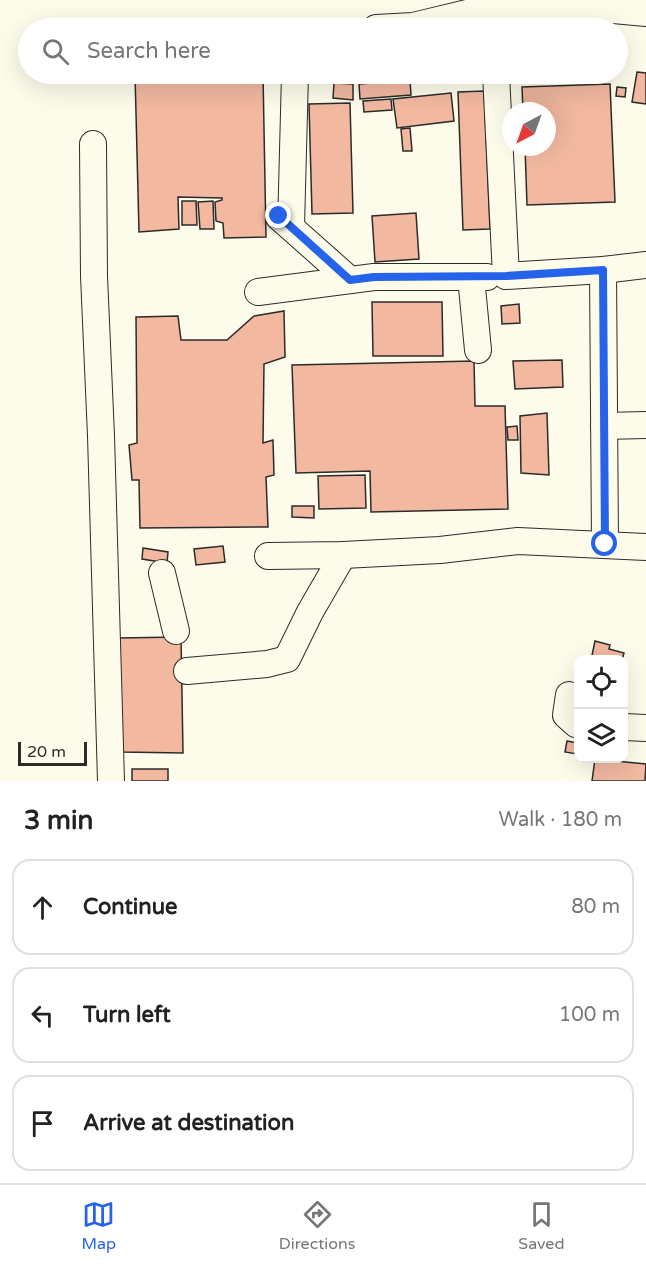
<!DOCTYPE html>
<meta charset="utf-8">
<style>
:root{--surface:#fff;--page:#f2f2f2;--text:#222;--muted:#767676;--line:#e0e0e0;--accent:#2563eb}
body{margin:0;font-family:"Varela Round",sans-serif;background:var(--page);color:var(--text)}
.controls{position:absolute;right:18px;bottom:18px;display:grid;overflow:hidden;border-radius:12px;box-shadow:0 6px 24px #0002}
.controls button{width:54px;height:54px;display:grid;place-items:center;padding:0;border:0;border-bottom:2px solid var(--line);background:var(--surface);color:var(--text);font:30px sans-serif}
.compass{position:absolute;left:502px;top:102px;width:54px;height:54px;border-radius:50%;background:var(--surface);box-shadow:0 6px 24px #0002;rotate:221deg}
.scale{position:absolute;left:18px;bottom:15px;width:69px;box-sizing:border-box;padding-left:6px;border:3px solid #2b2b2b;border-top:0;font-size:16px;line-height:21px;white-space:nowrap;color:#2b2b2b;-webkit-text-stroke:4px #fdfbea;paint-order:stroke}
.stop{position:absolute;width:18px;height:18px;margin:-14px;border:4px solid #2563eb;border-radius:50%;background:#fff}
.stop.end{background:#2563eb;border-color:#fff;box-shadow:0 2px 6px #0008}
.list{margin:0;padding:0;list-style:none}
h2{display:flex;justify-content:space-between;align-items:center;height:78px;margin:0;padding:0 24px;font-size:26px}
h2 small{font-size:20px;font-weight:400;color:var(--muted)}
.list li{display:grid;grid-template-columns:39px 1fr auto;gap:18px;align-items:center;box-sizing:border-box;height:96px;margin:0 12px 12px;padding:0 12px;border:2px solid var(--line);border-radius:18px}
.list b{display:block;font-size:22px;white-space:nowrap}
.list em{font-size:20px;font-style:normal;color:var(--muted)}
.icon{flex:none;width:33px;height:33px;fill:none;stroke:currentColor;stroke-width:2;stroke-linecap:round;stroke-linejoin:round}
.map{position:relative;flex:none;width:646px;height:781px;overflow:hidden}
.search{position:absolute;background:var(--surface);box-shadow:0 6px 24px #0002;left:18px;right:18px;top:18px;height:66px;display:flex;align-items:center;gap:15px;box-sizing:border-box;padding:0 21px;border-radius:33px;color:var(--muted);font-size:22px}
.sheet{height:402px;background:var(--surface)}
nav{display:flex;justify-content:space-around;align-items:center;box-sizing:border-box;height:84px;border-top:2px solid var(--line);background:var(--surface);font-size:16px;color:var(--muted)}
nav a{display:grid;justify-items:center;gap:3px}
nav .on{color:var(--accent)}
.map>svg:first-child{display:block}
.building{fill:#f2b8a0;stroke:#2b2b2b;stroke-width:1.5}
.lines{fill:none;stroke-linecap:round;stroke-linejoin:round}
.minor-casing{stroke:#2b2b2b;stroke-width:28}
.minor{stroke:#fdfbea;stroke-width:26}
.route{stroke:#2563eb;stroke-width:8}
</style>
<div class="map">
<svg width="646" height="781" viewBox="0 0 646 781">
<rect width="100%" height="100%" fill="#fdfbea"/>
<g class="building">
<polygon points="502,12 517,13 517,28 501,28"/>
<rect x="524" y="15" width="19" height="13"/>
<polygon points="637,72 646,73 646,104 632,102"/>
<polygon points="135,74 263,74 266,237 224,238 223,223 216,221 215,202 222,200 222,198 178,197 179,229 139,232"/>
<polygon points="330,74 352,74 352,77 330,79"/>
<polygon points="357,74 411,74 411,76 358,77"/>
<rect x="524" y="74" width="19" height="6"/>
<polygon points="410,80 411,95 360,99 359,84"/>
<polygon points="334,83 353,84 353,100 333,98"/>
<polygon points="610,84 615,202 527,205 525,147 547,147 547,111 523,111 522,87"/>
<polygon points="617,87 626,88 625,97 616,96"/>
<polygon points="484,91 490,229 463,230 458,92"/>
<polygon points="451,93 454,121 397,128 393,99"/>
<polygon points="391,99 392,110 364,112 363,101"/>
<polygon points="350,103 353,213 312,214 309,104"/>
<polygon points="410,128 412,151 403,151 401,129"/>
<polygon points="182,201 196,201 197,225 182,225"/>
<polygon points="213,201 214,229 200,229 198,202"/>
<polygon points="416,213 419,259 375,262 372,216"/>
<polygon points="372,302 442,302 443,356 373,356"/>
<polygon points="519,304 520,323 502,324 501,306"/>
<polygon points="284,311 285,357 264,364 263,443 273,440 274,475 266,477 268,527 140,528 139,480 132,480 129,445 137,443 136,317 178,316 181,340 227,340 254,316"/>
<polygon points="562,360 563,387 515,389 513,361"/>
<polygon points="474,361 475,406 505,406 508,509 371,512 370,471 296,473 292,365"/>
<polygon points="547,413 549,475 521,473 520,416"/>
<polygon points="517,426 518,440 508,440 507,427"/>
<polygon points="365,475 366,508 319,509 318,476"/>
<polygon points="292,506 314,506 314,518 292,517"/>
<polygon points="223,546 225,562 196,565 194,549"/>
<polygon points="143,548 168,552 167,563 142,559"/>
<polygon points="181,637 183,753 121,752 117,638"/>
<polygon points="595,641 610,645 609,649 624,653 622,660 591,660"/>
<polygon points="567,741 578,743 577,754 565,752"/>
<polygon points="595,759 646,764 645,781 592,781"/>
<rect x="132" y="769" width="36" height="12"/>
</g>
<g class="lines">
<defs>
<g id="minor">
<polyline points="376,28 413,26 492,7"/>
<polyline points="493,28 492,7 581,7 646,13"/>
<polyline points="496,74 506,276 603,270 646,265"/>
<polyline points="93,144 94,276 101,436 111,781"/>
<polyline points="279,217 350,280"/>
<polyline points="291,227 295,74"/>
<polyline points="603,270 605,544"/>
<polyline points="258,292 374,277 471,277"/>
<polyline points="478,350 471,277 487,277"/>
<polyline points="604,426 646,425"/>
<polyline points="268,556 343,555 440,550 518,541 646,547"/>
<polyline points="162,573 176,631"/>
<polyline points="187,671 267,664 287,659 310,612 343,555"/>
<polyline points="569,695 566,715 576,724 578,724"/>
<polyline points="624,727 646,728"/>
</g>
</defs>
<use href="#minor" class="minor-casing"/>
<use href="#minor" class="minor"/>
</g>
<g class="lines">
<polyline class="route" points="279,216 350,280 374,277 506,276 603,270 605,544"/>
</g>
</svg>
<div class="controls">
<button><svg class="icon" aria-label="locate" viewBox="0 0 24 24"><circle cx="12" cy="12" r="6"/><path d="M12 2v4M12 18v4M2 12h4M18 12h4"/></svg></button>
<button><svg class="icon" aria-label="layers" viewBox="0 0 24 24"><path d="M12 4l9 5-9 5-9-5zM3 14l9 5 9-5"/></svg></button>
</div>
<svg class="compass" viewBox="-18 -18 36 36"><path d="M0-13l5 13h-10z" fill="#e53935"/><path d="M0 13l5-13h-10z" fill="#767676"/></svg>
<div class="scale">20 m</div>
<div class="stop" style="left:605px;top:544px"></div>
<div class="stop end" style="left:279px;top:216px"></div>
<div class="search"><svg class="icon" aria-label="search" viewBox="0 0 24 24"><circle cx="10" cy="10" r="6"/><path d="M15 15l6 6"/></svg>Search here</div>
</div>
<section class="sheet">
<h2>3 min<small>Walk · 180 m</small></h2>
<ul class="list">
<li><svg class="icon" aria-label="ahead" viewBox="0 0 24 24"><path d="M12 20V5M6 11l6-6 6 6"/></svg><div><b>Continue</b></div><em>80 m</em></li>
<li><svg class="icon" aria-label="left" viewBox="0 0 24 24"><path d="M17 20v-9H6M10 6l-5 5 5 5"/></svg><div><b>Turn left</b></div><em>100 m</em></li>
<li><svg class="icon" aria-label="arrive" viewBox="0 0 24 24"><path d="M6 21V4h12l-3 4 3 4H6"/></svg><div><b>Arrive at destination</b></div></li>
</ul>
</section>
<nav>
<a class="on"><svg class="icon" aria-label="map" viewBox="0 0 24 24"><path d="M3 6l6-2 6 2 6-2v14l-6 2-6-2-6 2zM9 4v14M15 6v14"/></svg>Map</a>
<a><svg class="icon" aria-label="directions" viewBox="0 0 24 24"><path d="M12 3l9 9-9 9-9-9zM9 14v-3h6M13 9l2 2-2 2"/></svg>Directions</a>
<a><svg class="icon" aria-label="saved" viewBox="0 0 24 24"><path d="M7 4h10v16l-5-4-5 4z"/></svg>Saved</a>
</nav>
